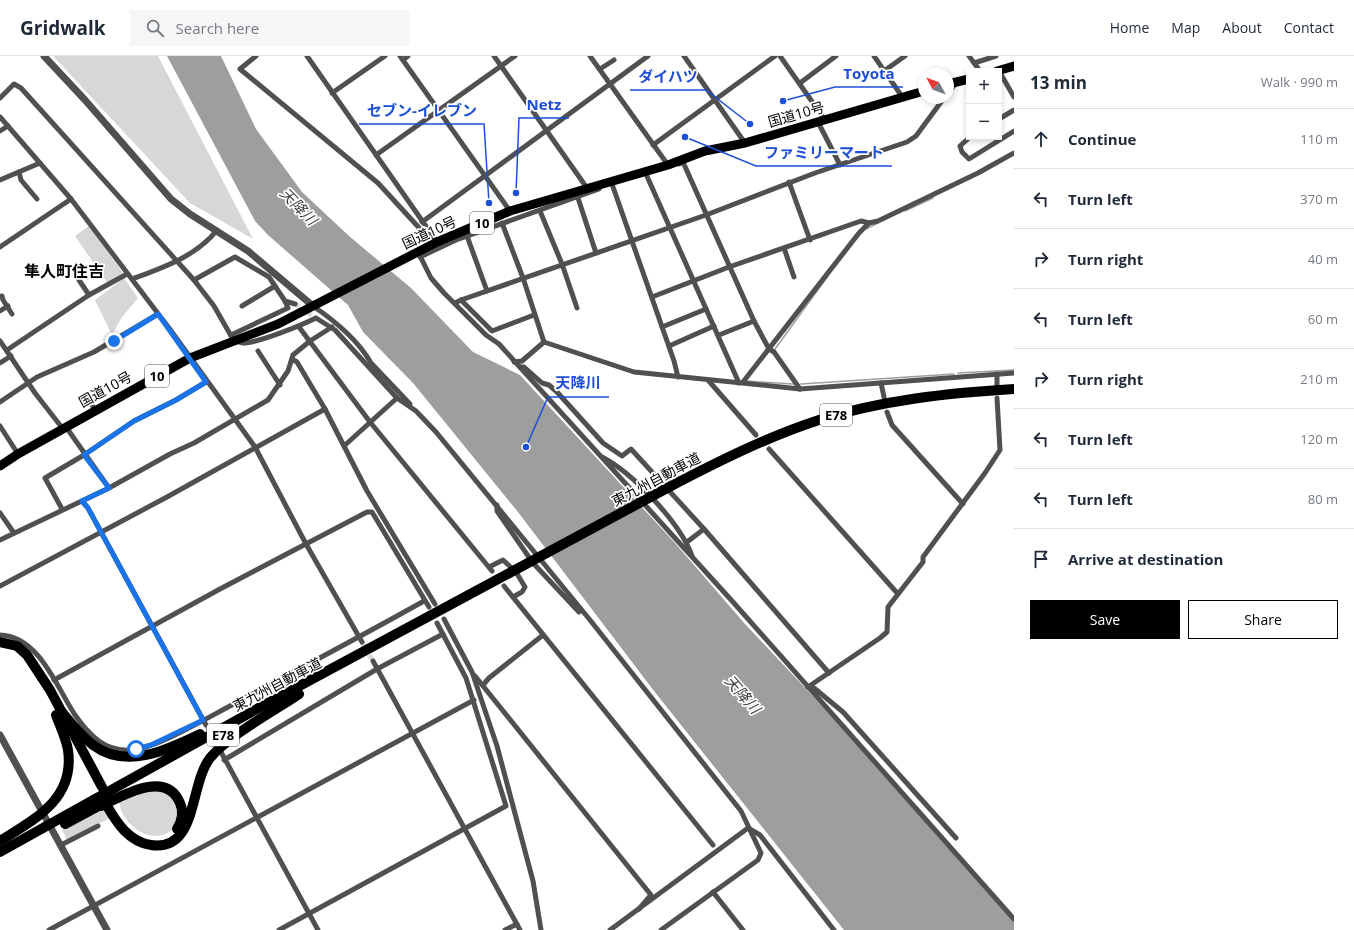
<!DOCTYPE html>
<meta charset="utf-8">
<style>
:root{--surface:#fff;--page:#f6f6f7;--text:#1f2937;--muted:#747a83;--line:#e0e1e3;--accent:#000}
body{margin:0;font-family:"Open Sans","Noto Sans JP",sans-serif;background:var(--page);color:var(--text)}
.controls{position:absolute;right:12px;top:12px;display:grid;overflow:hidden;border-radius:0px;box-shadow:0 2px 6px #0003}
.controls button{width:36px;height:36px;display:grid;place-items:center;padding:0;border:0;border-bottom:1px solid var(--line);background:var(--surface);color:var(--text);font:20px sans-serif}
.compass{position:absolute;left:918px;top:12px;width:36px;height:36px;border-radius:50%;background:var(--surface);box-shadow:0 2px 6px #0003;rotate:311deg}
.stop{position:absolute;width:12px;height:12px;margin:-9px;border:3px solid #1a73e8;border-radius:50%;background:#fff}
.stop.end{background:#1a73e8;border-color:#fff;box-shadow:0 1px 4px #0008}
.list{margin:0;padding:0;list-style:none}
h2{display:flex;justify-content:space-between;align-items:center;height:52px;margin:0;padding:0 16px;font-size:17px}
h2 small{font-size:13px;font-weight:400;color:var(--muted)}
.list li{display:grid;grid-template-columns:26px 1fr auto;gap:12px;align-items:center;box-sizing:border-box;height:60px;padding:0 16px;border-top:1px solid var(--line)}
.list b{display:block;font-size:15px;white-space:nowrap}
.list em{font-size:13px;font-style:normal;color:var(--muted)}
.actions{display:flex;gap:8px;padding:12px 16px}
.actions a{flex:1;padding:9px 0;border:1px solid var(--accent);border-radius:0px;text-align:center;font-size:14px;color:var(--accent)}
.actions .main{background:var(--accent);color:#fff}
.icon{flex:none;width:22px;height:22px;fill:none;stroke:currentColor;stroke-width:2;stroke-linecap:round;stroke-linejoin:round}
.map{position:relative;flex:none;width:1014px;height:874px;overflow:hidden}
header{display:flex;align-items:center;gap:24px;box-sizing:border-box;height:56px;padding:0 20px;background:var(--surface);border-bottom:1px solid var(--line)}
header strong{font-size:19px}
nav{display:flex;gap:22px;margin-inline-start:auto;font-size:14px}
.search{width:280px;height:36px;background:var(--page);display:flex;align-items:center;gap:10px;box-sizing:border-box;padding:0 14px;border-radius:0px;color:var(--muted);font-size:15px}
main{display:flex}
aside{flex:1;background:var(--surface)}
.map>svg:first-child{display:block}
.green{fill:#d7d7d7}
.water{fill:#9e9e9e}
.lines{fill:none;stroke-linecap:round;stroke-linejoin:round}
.stream{stroke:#9e9e9e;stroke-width:1.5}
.minor-tunnel{stroke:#d9d9d9;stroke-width:5;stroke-dasharray:5 2.5;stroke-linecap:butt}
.minor{stroke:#505050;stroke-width:5}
.tertiary{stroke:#505050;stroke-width:7}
.trunk{stroke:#000;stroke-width:9}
.motorway{stroke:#000;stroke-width:10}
.route{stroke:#1a73e8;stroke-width:5}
.labels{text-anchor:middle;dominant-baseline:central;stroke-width:3.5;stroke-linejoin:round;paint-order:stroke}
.shield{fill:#fff;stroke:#4c4c4c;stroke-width:1}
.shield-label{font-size:13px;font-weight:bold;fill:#000}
.street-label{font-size:14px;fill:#000;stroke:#fff}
.water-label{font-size:15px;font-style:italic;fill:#3f3f3f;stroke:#fff}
.quarter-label{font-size:16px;font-weight:bold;fill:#000;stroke:#fff}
.leader{fill:none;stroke:#1d4ed8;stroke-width:1.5}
.callout-dot{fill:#1d4ed8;stroke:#fff;stroke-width:1.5}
.callout-label{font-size:15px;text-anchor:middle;font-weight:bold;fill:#1d4ed8;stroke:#fff;stroke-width:3.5;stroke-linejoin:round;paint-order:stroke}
</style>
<header>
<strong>Gridwalk</strong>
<div class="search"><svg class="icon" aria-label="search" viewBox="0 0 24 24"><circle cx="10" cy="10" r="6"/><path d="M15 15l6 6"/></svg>Search here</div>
<nav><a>Home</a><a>Map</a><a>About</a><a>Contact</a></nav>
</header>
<main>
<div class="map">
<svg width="1014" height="874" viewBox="0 0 1014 874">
<rect width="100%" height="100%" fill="#fff"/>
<g class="green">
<polygon points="53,0 158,0 253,183 190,147"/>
<polygon points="89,170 123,217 108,228 75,180"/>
<polygon points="124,222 138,242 122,261 112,279 95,244"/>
<path d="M 159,734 L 173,742 L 179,753 L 174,772 C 152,793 120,768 119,744 L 125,740 Z"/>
<polygon points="104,752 110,762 67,784 62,774"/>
</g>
<polygon class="water" points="167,0 221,0 256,73 302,136 349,180 411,232 473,296 520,319 675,487 745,568 856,686 1014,865 1014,874 844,874 654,635 518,456 413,327 363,276 348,249 268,179 255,165"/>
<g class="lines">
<g class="stream">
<polyline points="905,155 933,142"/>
<polyline points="866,173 878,167"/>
<polyline points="775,293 828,220"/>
<polyline points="958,317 1014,314"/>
<polyline points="746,325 793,328"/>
<polyline points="801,328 954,318"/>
</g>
<g class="minor-tunnel">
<polyline points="295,248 316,262"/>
<polyline points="362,586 373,605"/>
<polyline points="206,669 220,694"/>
</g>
<g class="minor">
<polyline points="256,0 240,13 378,127 422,175 428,174"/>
<polyline points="307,0 437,186"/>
<polyline points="400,0 510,155"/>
<polyline points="494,0 587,132"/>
<polyline points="590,0 668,109"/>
<polyline points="684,0 745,87"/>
<polyline points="780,0 825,64"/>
<polyline points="874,0 903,42"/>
<polyline points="969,0 980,15"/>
<polyline points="403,4 408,0"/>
<polyline points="974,7 996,0"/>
<polyline points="600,13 614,4"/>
<polyline points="884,15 905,0"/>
<polyline points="999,15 1014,41"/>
<polyline points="800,27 836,0"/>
<polyline points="332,37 385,0"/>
<polyline points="948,37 956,27"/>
<path d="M 0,42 L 14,28 L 21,32 L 194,224 L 214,250 L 234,285 C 237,285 241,287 243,287 C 258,287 302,269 316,262 L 335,274 L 397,342 L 416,355 L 436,376 L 590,564 L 741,755 L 761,797 L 758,804 L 661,874"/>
<polyline points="0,61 71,143 169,272 255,391 306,488 362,586"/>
<polyline points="999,63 1014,54"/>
<polyline points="818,66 840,109"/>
<polyline points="0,75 8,70"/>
<polyline points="970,81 960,90 962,96 969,103 1014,75"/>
<polyline points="653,89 775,0"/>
<polyline points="376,99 515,0"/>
<polyline points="679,108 683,106 754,265 769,293 774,296 800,333"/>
<polyline points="19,116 21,124 37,143"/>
<polyline points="646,118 739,327"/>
<polyline points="0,124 40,107"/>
<polyline points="789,126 810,184"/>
<polyline points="612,128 674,305 678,321"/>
<polyline points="578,142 596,197"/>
<polyline points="540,155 562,208 577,252"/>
<polyline points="422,166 648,0"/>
<polyline points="502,167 523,222 544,286"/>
<polyline points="467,180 487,235"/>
<polyline points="0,191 71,143"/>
<polyline points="784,192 794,221"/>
<polyline points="418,196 431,222 444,237 486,279 499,288 733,546 1014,863"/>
<polyline points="420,201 456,184 599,133"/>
<path d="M 132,223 C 162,212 197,200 217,174"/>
<polyline points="79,224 89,239"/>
<polyline points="194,224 235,201 269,221 285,245 295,248"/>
<polyline points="2,240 3,244 12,258"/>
<polyline points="652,241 729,211 861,165 869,167 878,165 978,117 1014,97"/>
<polyline points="461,244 492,275 534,259"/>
<polyline points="455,247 461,244 706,159 815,117 907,86 916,80 944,42"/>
<polyline points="242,250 275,230"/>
<path d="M 313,250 C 335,265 358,284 371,307 L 410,348"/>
<polyline points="0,255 8,250"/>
<polyline points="299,271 370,366 492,515"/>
<polyline points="662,271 706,253"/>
<polyline points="231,279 288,252 285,245"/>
<polyline points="719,279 754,265"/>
<polyline points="0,285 35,337 63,373"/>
<polyline points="669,290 714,270"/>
<polyline points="7,294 89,239 127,218"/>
<polyline points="258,295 280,329"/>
<polyline points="292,303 297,306 325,353 367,435 435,548"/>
<polyline points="514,306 522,305 544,286 634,316 800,333 1014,317"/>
<polyline points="0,307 11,300"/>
<polyline points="520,311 524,311 542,327 549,329 557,336 603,387 622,400 631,393 704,473 829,617"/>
<polyline points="997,318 997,330"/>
<polyline points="708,324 756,379"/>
<polyline points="743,326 859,177 869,167"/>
<polyline points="881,327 884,341"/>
<polyline points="86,339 95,354"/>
<polyline points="0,346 37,321 94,296 158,258"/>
<polyline points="887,356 892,369 963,448"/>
<polyline points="0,370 18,398"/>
<polyline points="66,371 109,432"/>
<polyline points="344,390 397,342"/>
<polyline points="769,393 898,538"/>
<path d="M 602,401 C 633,417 681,468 692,500"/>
<polyline points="82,445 88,452 206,669"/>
<polyline points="497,449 497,455 533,507 579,556"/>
<polyline points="62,453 45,422 84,399 134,365 176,344 206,326"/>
<polyline points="0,457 14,477"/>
<polyline points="0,484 109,432 170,398 194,387 268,344 288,315 293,299 310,285 332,271"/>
<polyline points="687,486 704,473"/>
<polyline points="489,511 503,504 516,516 525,531 522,536 513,541"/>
<polyline points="0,530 167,441 325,353"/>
<polyline points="504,530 713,789"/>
<polyline points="444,563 472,616 497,690 533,825 541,874"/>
<path d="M 0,579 C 39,580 57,632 75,659 C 89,679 105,696 131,694 C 155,693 207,662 230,650 C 295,615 360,581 424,545"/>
<polyline points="373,605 520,874"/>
<polyline points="475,620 651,839 639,853"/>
<polyline points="54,624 220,533 367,456 372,456 429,551"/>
<polyline points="483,629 489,622 543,579"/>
<polyline points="808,631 880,582 887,576 888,551 923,506 923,501 985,417 1000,394 997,342"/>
<polyline points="808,631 814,632 843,656 956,782"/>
<polyline points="221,696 318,874"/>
<polyline points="224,704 377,613 443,578"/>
<polyline points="748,772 760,779 834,874"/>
<polyline points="61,789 98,770"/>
<polyline points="713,836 743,874"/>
<polyline points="49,874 474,644"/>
<polyline points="279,874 506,750 466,622 437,567"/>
<polyline points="505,874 517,868"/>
<polyline points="610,874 748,772"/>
</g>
<g class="tertiary">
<polyline points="44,0 85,44 171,143 190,158 248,195 313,250"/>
<polyline points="0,679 107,874"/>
</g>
<g class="trunk">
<polyline points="997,15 1014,10"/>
<polyline points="948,28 969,23"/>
<polyline points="0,410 18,398 190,302 278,268 437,186 510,155 668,109 705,95 745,87 924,35"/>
</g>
<g class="motorway">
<polyline points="0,586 17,590 27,599 50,634 102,731"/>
<path d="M 61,655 C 71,667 81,680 93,689 C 126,714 167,694 200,678"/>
<path d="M 101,750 C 122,740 166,713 180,747 C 184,756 182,765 177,773"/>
<path d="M 107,750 C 117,767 129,786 151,789 C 198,796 189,729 210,702 C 228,680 274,655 299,638"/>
<polyline points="65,768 104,747"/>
<path d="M 0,785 C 35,763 75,743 68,694 C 66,682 60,670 56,659"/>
<path d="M 0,796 L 255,654 L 671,430 C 719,405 767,381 819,364 C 882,344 948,337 1014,333"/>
</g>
</g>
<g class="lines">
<polyline class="route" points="114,285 158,258 206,326 176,344 134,365 84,399 109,432 82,445 88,452 203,664 151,689 136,693"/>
</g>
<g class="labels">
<g class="shield">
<rect x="470" y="156" width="24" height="22" rx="3"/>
<rect x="145" y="309" width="24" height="22" rx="3"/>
<rect x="820" y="348" width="32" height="22" rx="3"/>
<rect x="207" y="668" width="32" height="22" rx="3"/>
</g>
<g class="shield-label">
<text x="482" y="167">10</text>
<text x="157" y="320">10</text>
<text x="836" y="359">E78</text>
<text x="223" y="679">E78</text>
</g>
<g class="street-label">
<text transform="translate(796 58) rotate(-16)">国道10号</text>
<text transform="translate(429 176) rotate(-25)">国道10号</text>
<text transform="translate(105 333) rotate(-29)">国道10号</text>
<text transform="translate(656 423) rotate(-28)">東九州自動車道</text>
<text transform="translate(277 628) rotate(-28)">東九州自動車道</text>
</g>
<g class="water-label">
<text transform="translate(299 150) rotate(46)">天降川</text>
<text transform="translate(743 638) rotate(49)">天降川</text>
</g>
<g class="quarter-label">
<text x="64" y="215">隼人町住吉</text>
</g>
</g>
<path class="leader" d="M783 45L835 31H903M750 68L706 34H630M516 137L519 62H569M489 147L484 68H359M685 81L756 110H892M526 391L548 341H609"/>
<g class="callout-dot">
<circle cx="783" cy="45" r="4"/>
<circle cx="750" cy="68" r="4"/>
<circle cx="516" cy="137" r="4"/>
<circle cx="489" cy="147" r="4"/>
<circle cx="685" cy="81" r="4"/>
<circle cx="526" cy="391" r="4"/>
</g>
<g class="callout-label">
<text x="869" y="23">Toyota</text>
<text x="668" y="26">ダイハツ</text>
<text x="544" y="54">Netz</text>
<text x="422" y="60">セブン-イレブン</text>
<text x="824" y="102">ファミリーマート</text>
<text x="578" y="332">天降川</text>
</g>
</svg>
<div class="controls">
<button>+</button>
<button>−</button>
</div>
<svg class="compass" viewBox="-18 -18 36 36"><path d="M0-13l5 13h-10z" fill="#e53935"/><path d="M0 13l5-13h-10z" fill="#747a83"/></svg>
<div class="stop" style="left:136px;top:693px"></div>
<div class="stop end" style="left:114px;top:285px"></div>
</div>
<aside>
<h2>13 min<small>Walk · 990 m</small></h2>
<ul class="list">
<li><svg class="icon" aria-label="ahead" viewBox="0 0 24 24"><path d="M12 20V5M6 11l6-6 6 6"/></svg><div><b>Continue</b></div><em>110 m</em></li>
<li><svg class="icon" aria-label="left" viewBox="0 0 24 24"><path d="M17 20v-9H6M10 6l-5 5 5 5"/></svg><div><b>Turn left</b></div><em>370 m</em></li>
<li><svg class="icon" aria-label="right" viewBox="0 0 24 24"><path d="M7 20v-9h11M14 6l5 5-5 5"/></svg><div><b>Turn right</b></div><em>40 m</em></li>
<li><svg class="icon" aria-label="left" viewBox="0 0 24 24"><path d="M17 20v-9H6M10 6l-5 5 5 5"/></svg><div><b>Turn left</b></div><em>60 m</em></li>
<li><svg class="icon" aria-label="right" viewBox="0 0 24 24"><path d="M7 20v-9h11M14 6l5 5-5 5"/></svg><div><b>Turn right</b></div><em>210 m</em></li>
<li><svg class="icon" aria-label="left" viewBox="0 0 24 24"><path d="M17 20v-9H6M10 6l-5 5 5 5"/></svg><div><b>Turn left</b></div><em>120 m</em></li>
<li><svg class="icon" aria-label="left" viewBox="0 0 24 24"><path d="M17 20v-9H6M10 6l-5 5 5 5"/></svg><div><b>Turn left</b></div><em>80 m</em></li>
<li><svg class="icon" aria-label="arrive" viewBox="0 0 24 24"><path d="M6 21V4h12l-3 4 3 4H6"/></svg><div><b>Arrive at destination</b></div></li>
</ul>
<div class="actions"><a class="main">Save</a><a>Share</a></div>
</aside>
</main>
